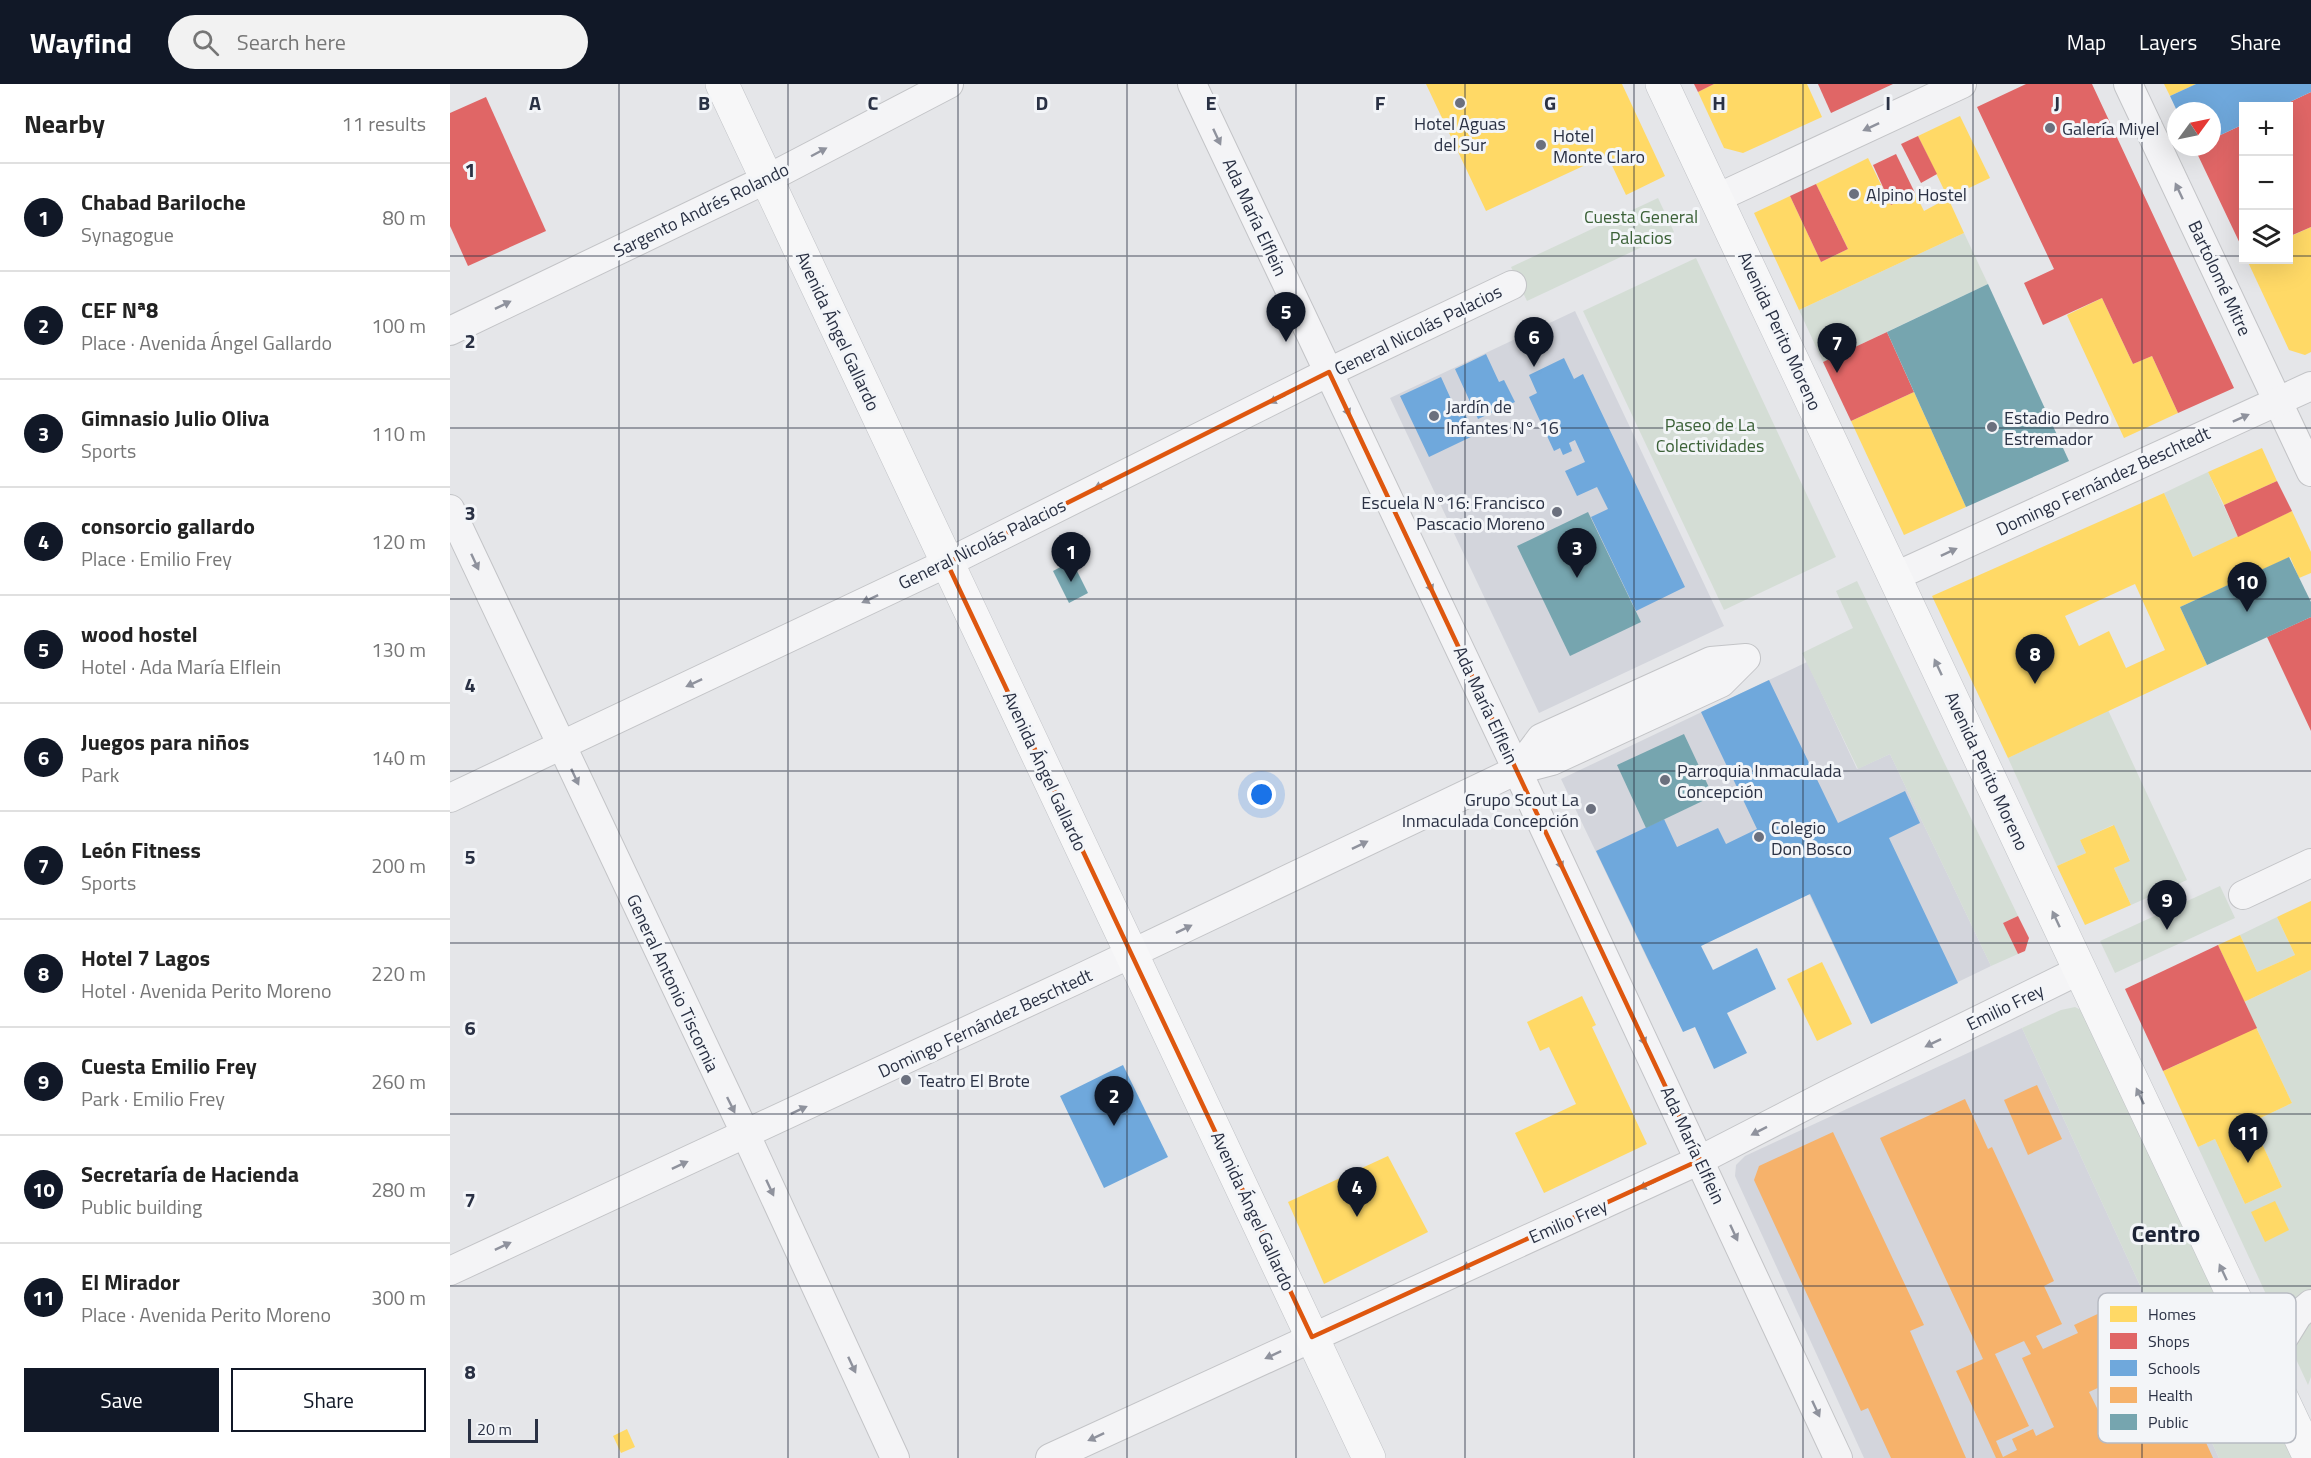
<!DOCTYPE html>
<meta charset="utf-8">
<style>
:root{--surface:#fff;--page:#f2f2f2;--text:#222;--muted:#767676;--line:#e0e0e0;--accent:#111827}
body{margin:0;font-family:"Titillium Web",sans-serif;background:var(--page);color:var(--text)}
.controls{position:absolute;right:18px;top:18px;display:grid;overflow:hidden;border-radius:0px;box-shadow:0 6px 24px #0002}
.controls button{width:54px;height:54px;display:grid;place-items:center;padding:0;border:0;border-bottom:2px solid var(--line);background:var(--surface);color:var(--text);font:30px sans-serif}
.compass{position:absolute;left:1717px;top:18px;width:54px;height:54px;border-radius:50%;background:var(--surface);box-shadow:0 6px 24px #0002;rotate:57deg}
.scale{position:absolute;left:18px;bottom:15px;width:70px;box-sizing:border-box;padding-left:6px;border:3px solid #2a3144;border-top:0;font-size:16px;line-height:21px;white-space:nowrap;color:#2a3144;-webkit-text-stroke:4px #f3f5f8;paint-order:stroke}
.you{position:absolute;left:812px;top:711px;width:21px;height:21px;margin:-15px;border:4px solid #fff;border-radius:50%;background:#1a73e8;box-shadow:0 0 0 9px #1a73e833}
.badge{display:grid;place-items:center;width:39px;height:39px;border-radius:50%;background:var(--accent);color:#fff;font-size:20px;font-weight:700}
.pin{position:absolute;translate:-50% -50px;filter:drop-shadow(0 2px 3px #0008)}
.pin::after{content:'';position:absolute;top:32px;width:21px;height:18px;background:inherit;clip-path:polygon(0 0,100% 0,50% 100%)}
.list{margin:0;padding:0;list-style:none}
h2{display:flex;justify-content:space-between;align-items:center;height:78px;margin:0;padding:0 24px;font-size:26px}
h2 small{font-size:20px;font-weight:400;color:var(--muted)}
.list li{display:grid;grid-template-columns:39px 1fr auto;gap:18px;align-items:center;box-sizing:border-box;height:108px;padding:0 24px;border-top:2px solid var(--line)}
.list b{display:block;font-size:22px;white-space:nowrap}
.list p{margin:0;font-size:20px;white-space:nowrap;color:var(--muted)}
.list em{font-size:20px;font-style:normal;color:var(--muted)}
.actions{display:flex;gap:12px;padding:18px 24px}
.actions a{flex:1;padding:14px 0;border:2px solid var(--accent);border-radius:0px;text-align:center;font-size:21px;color:var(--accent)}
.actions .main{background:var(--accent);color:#fff}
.icon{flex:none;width:33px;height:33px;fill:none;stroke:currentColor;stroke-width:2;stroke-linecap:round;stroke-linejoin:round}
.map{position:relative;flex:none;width:1861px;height:1374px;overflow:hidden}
header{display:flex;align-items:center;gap:36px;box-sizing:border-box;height:84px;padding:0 30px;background:var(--accent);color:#fff}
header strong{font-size:28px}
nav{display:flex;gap:33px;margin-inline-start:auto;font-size:21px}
.search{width:420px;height:54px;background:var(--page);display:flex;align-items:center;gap:15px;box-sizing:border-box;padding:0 21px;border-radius:33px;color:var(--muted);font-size:22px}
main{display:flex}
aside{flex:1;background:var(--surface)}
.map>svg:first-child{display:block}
.built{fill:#d3d5dc}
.green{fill:#d4ddd5}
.homes{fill:#ffd966;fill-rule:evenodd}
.shops{fill:#e06666}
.schools{fill:#6fa8dc}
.health{fill:#f6b26b;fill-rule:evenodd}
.public{fill:#76a5af}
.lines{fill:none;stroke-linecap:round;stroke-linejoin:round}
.minor-casing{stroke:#c3c4c7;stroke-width:30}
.major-casing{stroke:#c1c3c7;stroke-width:34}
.minor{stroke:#f4f4f6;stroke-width:28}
.major{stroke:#f7f7f8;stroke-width:33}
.oneway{fill:#8f929d}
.oneway2{fill:#90949e}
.marked{fill:none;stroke:#de570f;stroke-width:4.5;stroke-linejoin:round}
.grid{fill:none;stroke:#2a3144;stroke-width:1.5;stroke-opacity:0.55}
.poi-dot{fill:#6b707e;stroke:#f3f5f8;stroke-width:2}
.labels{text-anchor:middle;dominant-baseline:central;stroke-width:6;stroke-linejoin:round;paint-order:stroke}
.poi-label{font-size:18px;fill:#2a3144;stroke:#f3f5f8;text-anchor:start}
.street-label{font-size:18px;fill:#2a3144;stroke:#f3f5f8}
.park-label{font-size:18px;fill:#3b6137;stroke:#f3f5f8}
.district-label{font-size:24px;font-weight:bold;fill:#1c2335;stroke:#f3f5f8}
.key{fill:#f3f5f8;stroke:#b7bac2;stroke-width:1.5}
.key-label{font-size:16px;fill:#2a3144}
.grid-label{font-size:20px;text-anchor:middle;font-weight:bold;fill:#2a3144;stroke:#f3f5f8;stroke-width:6;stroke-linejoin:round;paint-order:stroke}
</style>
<header>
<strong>Wayfind</strong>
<div class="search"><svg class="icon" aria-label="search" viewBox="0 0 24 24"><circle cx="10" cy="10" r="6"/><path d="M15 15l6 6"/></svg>Search here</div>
<nav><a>Map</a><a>Layers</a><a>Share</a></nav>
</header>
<main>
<aside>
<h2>Nearby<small>11 results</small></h2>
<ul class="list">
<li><span class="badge">1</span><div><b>Chabad Bariloche</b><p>Synagogue</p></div><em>80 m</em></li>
<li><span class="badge">2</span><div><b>CEF Nª8</b><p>Place · Avenida Ángel Gallardo</p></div><em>100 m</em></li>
<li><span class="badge">3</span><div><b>Gimnasio Julio Oliva</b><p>Sports</p></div><em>110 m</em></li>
<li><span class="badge">4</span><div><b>consorcio gallardo</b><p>Place · Emilio Frey</p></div><em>120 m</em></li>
<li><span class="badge">5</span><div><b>wood hostel</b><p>Hotel · Ada María Elflein</p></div><em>130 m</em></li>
<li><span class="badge">6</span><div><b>Juegos para niños</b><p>Park</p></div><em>140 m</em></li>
<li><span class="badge">7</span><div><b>León Fitness</b><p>Sports</p></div><em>200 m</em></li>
<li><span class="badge">8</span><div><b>Hotel 7 Lagos</b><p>Hotel · Avenida Perito Moreno</p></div><em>220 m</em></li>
<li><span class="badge">9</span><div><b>Cuesta Emilio Frey</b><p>Park · Emilio Frey</p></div><em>260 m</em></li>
<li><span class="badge">10</span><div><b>Secretaría de Hacienda</b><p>Public building</p></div><em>280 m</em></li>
<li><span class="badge">11</span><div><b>El Mirador</b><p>Place · Avenida Perito Moreno</p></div><em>300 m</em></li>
</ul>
<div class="actions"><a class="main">Save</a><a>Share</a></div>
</aside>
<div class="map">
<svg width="1861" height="1374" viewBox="0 0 1861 1374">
<rect width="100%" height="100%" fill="#e5e6e9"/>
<g class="built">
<polygon points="1125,227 1274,542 1089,629 940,314"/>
<polygon points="1357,578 1407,685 1440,670 1541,882 1421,940 1359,810 1202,885 1111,695"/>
<polygon points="1572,944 1769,1374 1414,1374 1285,1092 1286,1081 1295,1072"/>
</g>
<g class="green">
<polygon points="1208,114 1224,148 1077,217 1061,183"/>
<polygon points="1514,149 1538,200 1373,278 1349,226"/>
<polygon points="1246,174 1386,473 1274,526 1133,227"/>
<polygon points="1758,388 1788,453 1743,473 1714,409"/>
<polygon points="1407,497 1568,832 1553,839 1568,870 1541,882 1440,670 1408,685 1352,569 1403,544 1386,507"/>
<polygon points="1658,626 1737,796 1681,821 1664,784 1680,776 1663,741 1630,756 1636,769 1607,782 1558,674"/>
<polygon points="1770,802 1785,834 1665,889 1650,857"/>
<polygon points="1827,833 1845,871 1807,888 1790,851"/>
<polygon points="1861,886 1861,1293 1858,1301 1748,1063 1765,1055 1795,1120 1832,1103 1802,1038 1842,1019 1794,918"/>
<polygon points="1625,923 1631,926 1842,1374 1769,1374 1572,944 1611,926"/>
</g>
<g class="homes">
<polygon points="976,0 1172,0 1215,92 1176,111 1157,71 1036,127"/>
<polygon points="1264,0 1357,0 1372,33 1293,69 1274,64 1248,8"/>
<polygon points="1714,0 1746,0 1720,12"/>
<polygon points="1510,32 1540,94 1498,114 1468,52"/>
<polygon points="1418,74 1441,121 1465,109 1474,127 1498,114 1514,149 1349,226 1304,129 1340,112 1371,178 1398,165 1366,100"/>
<polygon points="1861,143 1861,268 1855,271 1839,266 1797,176 1839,176 1839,153"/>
<polygon points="1652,214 1683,280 1702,272 1728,329 1674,354 1617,231"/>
<polygon points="1464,308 1516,423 1454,451 1401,337"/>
<polygon points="1812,364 1827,397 1774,421 1758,388"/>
<path d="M 1714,409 L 1743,473 L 1842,427 L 1861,468 L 1861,489 L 1849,494 L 1840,473 L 1730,523 L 1757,581 L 1558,674 L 1482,512 ZM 1685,500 L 1715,566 L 1676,584 L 1659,547 L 1629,562 L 1615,532 Z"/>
<polygon points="1664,741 1680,777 1664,784 1681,821 1635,841 1607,782 1636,769 1630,756"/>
<polygon points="1861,817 1861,886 1794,918 1842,1019 1802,1038 1832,1103 1795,1120 1765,1055 1748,1063 1713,987 1731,979 1704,923 1719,915 1716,908 1762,887 1766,894 1780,887 1768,861 1790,851 1807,888 1845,871 1827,833"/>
<polygon points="1372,878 1402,940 1367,957 1337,895"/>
<polygon points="1132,912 1146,941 1142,943 1197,1060 1094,1109 1065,1049 1126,1020 1099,963 1090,967 1077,938"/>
<polygon points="938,1072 978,1148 874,1200 838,1118"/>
<polygon points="1825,1117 1839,1146 1815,1158 1801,1128"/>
<polygon points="177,1345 185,1363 171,1369 163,1352"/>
</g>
<g class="shops">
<polygon points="1244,0 1264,0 1248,8"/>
<polygon points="1368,0 1443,0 1381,29"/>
<polygon points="1576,0 1642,0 1784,304 1728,329 1702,272 1683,280 1652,214 1593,241 1574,199 1604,185 1527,23"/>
<polygon points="1861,8 1861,143 1838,153 1838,22 1831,22"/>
<polygon points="36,13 96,147 18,182 0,142 0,29"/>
<polygon points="1794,40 1794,168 1744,63 1762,63 1762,55"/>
<polygon points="1468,52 1487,90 1471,99 1451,60"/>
<polygon points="1446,70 1465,109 1441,121 1423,81"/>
<polygon points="1366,100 1398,165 1371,178 1340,112"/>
<polygon points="1437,248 1464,308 1401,337 1373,278"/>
<polygon points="1827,397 1842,427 1788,453 1774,421"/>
<polygon points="1861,533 1861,647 1817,553"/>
<polygon points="1568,832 1579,854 1575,867 1568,870 1553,839"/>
<polygon points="1768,861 1807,944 1713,987 1675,905"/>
</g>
<g class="schools">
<polygon points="1746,0 1861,0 1861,8 1831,22 1794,22 1794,40 1762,55 1762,27 1727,27 1720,12"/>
<polygon points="1036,270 1049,298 1054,296 1065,318 1028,335 1005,285"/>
<polygon points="1114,274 1124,295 1133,290 1235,503 1186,527 1141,433 1158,425 1147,403 1127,412 1115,387 1135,378 1125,356 1119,359 1122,367 1113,371 1110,364 1104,367 1079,313 1087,309 1079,291"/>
<polygon points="991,293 1009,333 1015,330 1025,351 979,373 950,312"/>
<polygon points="1319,596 1388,739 1455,707 1470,739 1439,754 1508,899 1421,940 1360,810 1251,862 1263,886 1307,864 1326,905 1277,929 1297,969 1264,985 1245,943 1233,948 1146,767 1214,735 1227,763 1268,744 1276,760 1307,745 1251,628"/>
<polygon points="673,981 718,1073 654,1104 610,1012"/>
</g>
<g class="health">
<polygon points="1587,1001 1612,1055 1578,1071 1554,1016"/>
<path d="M 1515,1015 L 1538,1065 L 1542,1063 L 1604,1197 L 1594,1202 L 1612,1240 L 1586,1252 L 1593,1265 L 1628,1249 L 1624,1241 L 1654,1227 L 1682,1288 L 1639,1308 L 1651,1332 L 1697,1311 L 1707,1333 L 1738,1319 L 1763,1374 L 1546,1374 L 1506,1287 L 1533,1275 L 1430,1054 ZM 1574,1257 L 1581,1270 L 1572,1274 L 1604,1343 L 1586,1352 L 1583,1345 L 1562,1355 L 1567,1366 L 1553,1373 L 1546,1357 L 1579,1342 L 1545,1270 Z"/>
<polygon points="1383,1048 1474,1241 1460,1247 1516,1374 1441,1374 1418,1324 1411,1327 1304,1096 1309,1082"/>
</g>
<g class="public">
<polygon points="1538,200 1619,377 1516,423 1437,248"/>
<polygon points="1138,428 1191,538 1120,572 1067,462"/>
<polygon points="1839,473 1861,518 1861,533 1757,581 1730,523"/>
<polygon points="622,477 638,509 619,519 603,487"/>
<polygon points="1234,650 1263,712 1196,744 1167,681"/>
</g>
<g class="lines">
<defs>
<g id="minor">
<polyline points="742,0 1067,686 1388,1374"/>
<polyline points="1678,0 1861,388"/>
<polyline points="1267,114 1512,0"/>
<polyline points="0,247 317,95 499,0"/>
<polyline points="0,425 296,1051 445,1374"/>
<polyline points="1446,492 1861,302"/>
<polygon points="1296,574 1271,599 1102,677 1067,686 1091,654 1261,577"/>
<polyline points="0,714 497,479 879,288 1062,201"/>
<polyline points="1793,811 1861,779"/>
<polyline points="0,1187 626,896 1067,686"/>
<polyline points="1811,1269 1835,1252 1848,1231 1861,1220"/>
<polyline points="600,1374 1250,1076 1380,1009 1630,886"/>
</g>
<g id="major">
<polyline points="272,0 919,1374"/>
<polyline points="1212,0 1860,1374"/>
</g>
</defs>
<use href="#minor" class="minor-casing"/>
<use href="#major" class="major-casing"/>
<use href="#minor" class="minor"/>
<use href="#major" class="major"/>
</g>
<defs><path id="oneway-solid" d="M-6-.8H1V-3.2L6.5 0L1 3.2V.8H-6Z" transform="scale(1.5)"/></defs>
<g class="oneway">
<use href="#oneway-solid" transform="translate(1421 43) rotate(155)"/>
<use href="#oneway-solid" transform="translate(767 53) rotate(65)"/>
<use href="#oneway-solid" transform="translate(369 68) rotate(-28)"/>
<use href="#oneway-solid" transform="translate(1729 107) rotate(-115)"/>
<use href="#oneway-solid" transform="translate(53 221) rotate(-26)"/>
<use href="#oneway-solid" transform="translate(827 315) rotate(154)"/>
<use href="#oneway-solid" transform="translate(896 324) rotate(65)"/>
<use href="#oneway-solid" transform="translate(1791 334) rotate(-24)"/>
<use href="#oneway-solid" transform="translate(652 401) rotate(154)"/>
<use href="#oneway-solid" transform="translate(1499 468) rotate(-25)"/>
<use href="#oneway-solid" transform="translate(25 478) rotate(65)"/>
<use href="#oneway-solid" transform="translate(979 500) rotate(65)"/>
<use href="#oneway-solid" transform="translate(420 515) rotate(155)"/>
<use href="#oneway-solid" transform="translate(244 599) rotate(155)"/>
<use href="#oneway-solid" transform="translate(125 693) rotate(65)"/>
<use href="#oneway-solid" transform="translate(910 761) rotate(-26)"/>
<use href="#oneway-solid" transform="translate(1109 777) rotate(65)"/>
<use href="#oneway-solid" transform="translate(734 845) rotate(-26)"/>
<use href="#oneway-solid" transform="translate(1192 953) rotate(65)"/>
<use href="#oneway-solid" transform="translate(1483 959) rotate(154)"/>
<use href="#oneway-solid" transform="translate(281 1021) rotate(64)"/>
<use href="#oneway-solid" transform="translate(349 1026) rotate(-25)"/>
<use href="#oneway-solid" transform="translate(1309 1047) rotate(153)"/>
<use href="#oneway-solid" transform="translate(230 1081) rotate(-25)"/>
<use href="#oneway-solid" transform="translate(1197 1101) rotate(156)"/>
<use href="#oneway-solid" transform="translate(320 1104) rotate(65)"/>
<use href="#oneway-solid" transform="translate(1284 1149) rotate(65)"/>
<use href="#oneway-solid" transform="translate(53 1162) rotate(-25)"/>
<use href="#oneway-solid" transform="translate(1020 1181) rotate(156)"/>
<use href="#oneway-solid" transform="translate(823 1271) rotate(155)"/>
<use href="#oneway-solid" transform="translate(402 1281) rotate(65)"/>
<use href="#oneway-solid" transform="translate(1366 1325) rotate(65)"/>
<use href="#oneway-solid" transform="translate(646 1353) rotate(155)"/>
</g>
<g class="oneway2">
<use href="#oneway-solid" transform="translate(1488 583) rotate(-115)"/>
<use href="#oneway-solid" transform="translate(1606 835) rotate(-115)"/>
<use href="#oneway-solid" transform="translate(1690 1012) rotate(-115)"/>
<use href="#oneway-solid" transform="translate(1773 1188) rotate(-115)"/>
</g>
<path class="marked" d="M 879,288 L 1250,1076 L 862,1253 L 497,479 Z"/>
<path class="grid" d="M 169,0 L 169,1374M 338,0 L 338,1374M 508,0 L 508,1374M 677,0 L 677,1374M 846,0 L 846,1374M 1015,0 L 1015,1374M 1184,0 L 1184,1374M 1353,0 L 1353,1374M 1523,0 L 1523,1374M 1692,0 L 1692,1374M 0,172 L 1794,172M 1838,172 L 1861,172M 0,344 L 1861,344M 0,515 L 1861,515M 0,687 L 1861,687M 0,859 L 1861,859M 0,1030 L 1861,1030M 0,1202 L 1861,1202"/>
<g class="poi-dot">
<circle cx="1010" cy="19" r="6"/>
<circle cx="1600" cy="44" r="6"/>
<circle cx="1091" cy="61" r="6"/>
<circle cx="1404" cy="110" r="6"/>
<circle cx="984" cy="332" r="6"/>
<circle cx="1542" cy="343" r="6"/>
<circle cx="1107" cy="428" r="6"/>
<circle cx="1215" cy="696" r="6"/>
<circle cx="1141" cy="725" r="6"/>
<circle cx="1309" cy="753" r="6"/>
<circle cx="456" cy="996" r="6"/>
</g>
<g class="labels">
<g class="poi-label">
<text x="1010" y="39" text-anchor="middle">Hotel Aguas<tspan x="1010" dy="21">del Sur</tspan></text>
<text x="1612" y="44">Galería Miyel</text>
<text x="1103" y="51">Hotel<tspan x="1103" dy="21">Monte Claro</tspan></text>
<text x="1416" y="110">Alpino Hostel</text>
<text x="996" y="322">Jardín de<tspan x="996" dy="21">Infantes N° 16</tspan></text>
<text x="1554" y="333">Estadio Pedro<tspan x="1554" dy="21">Estremador</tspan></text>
<text x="1095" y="418" text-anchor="end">Escuela N°16: Francisco<tspan x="1095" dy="21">Pascacio Moreno</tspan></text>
<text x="1227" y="686">Parroquia Inmaculada<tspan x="1227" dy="21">Concepción</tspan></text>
<text x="1129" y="715" text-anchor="end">Grupo Scout La<tspan x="1129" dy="21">Inmaculada Concepción</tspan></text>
<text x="1321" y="743">Colegio<tspan x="1321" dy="21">Don Bosco</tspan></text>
<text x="468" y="996">Teatro El Brote</text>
</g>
<g class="street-label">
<text transform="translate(251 126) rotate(-26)">Sargento Andrés Rolando</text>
<text transform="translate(805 133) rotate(65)">Ada María Elflein</text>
<text transform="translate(1770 194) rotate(65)">Bartolomé Mitre</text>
<text transform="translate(968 246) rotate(-26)">General Nicolás Palacios</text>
<text transform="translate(388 247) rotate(65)">Avenida Ángel Gallardo</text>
<text transform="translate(1330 247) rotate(65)">Avenida Perito Moreno</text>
<text transform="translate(1653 397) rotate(-25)">Domingo Fernández Beschtedt</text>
<text transform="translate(532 460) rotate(-26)">General Nicolás Palacios</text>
<text transform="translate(1036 621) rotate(65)">Ada María Elflein</text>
<text transform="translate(595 687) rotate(65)">Avenida Ángel Gallardo</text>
<text transform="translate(1537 687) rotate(65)">Avenida Perito Moreno</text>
<text transform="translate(223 899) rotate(65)">General Antonio Tiscornia</text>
<text transform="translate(1555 923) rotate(-26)">Emilio Frey</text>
<text transform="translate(535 939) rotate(-25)">Domingo Fernández Beschtedt</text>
<text transform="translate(1243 1061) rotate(65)">Ada María Elflein</text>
<text transform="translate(803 1127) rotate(65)">Avenida Ángel Gallardo</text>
<text transform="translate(1118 1137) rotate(-24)">Emilio Frey</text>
</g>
<g class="park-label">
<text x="1191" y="132">Cuesta General<tspan x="1191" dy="21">Palacios</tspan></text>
<text x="1260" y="340">Paseo de La<tspan x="1260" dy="21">Colectividades</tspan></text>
</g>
<g class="district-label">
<text x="1716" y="1149">Centro</text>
</g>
</g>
<rect x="1648" y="1209" width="198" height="150" rx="9" class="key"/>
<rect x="1660" y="1222" width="27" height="16" fill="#ffd966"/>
<rect x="1660" y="1249" width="27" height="16" fill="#e06666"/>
<rect x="1660" y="1276" width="27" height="16" fill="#6fa8dc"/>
<rect x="1660" y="1303" width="27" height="16" fill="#f6b26b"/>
<rect x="1660" y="1330" width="27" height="16" fill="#76a5af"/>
<g class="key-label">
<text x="1698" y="1236">Homes</text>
<text x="1698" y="1263">Shops</text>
<text x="1698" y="1290">Schools</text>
<text x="1698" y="1317">Health</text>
<text x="1698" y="1344">Public</text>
</g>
<g class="grid-label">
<text x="85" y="26">A</text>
<text x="254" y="26">B</text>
<text x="423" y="26">C</text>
<text x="592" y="26">D</text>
<text x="761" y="26">E</text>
<text x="930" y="26">F</text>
<text x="1100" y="26">G</text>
<text x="1269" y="26">H</text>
<text x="1438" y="26">I</text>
<text x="1607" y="26">J</text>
<text x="20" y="93">1</text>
<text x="20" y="264">2</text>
<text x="20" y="436">3</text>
<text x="20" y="608">4</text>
<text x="20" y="780">5</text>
<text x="20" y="951">6</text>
<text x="20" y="1123">7</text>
<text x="20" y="1295">8</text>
</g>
</svg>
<div class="controls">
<button>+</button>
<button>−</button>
<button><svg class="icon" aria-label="layers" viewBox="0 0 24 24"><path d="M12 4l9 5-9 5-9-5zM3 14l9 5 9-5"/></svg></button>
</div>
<svg class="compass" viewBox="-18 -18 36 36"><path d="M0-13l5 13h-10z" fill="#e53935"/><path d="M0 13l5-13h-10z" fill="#767676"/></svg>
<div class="scale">20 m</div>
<div class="you"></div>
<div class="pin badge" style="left:621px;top:498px">1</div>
<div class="pin badge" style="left:664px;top:1042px">2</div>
<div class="pin badge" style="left:1127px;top:494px">3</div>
<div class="pin badge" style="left:907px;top:1133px">4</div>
<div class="pin badge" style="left:836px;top:258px">5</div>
<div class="pin badge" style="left:1084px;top:283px">6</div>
<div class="pin badge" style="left:1387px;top:289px">7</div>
<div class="pin badge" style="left:1585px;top:600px">8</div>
<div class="pin badge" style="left:1717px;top:846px">9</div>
<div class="pin badge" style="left:1797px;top:528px">10</div>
<div class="pin badge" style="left:1798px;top:1079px">11</div>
</div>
</main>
